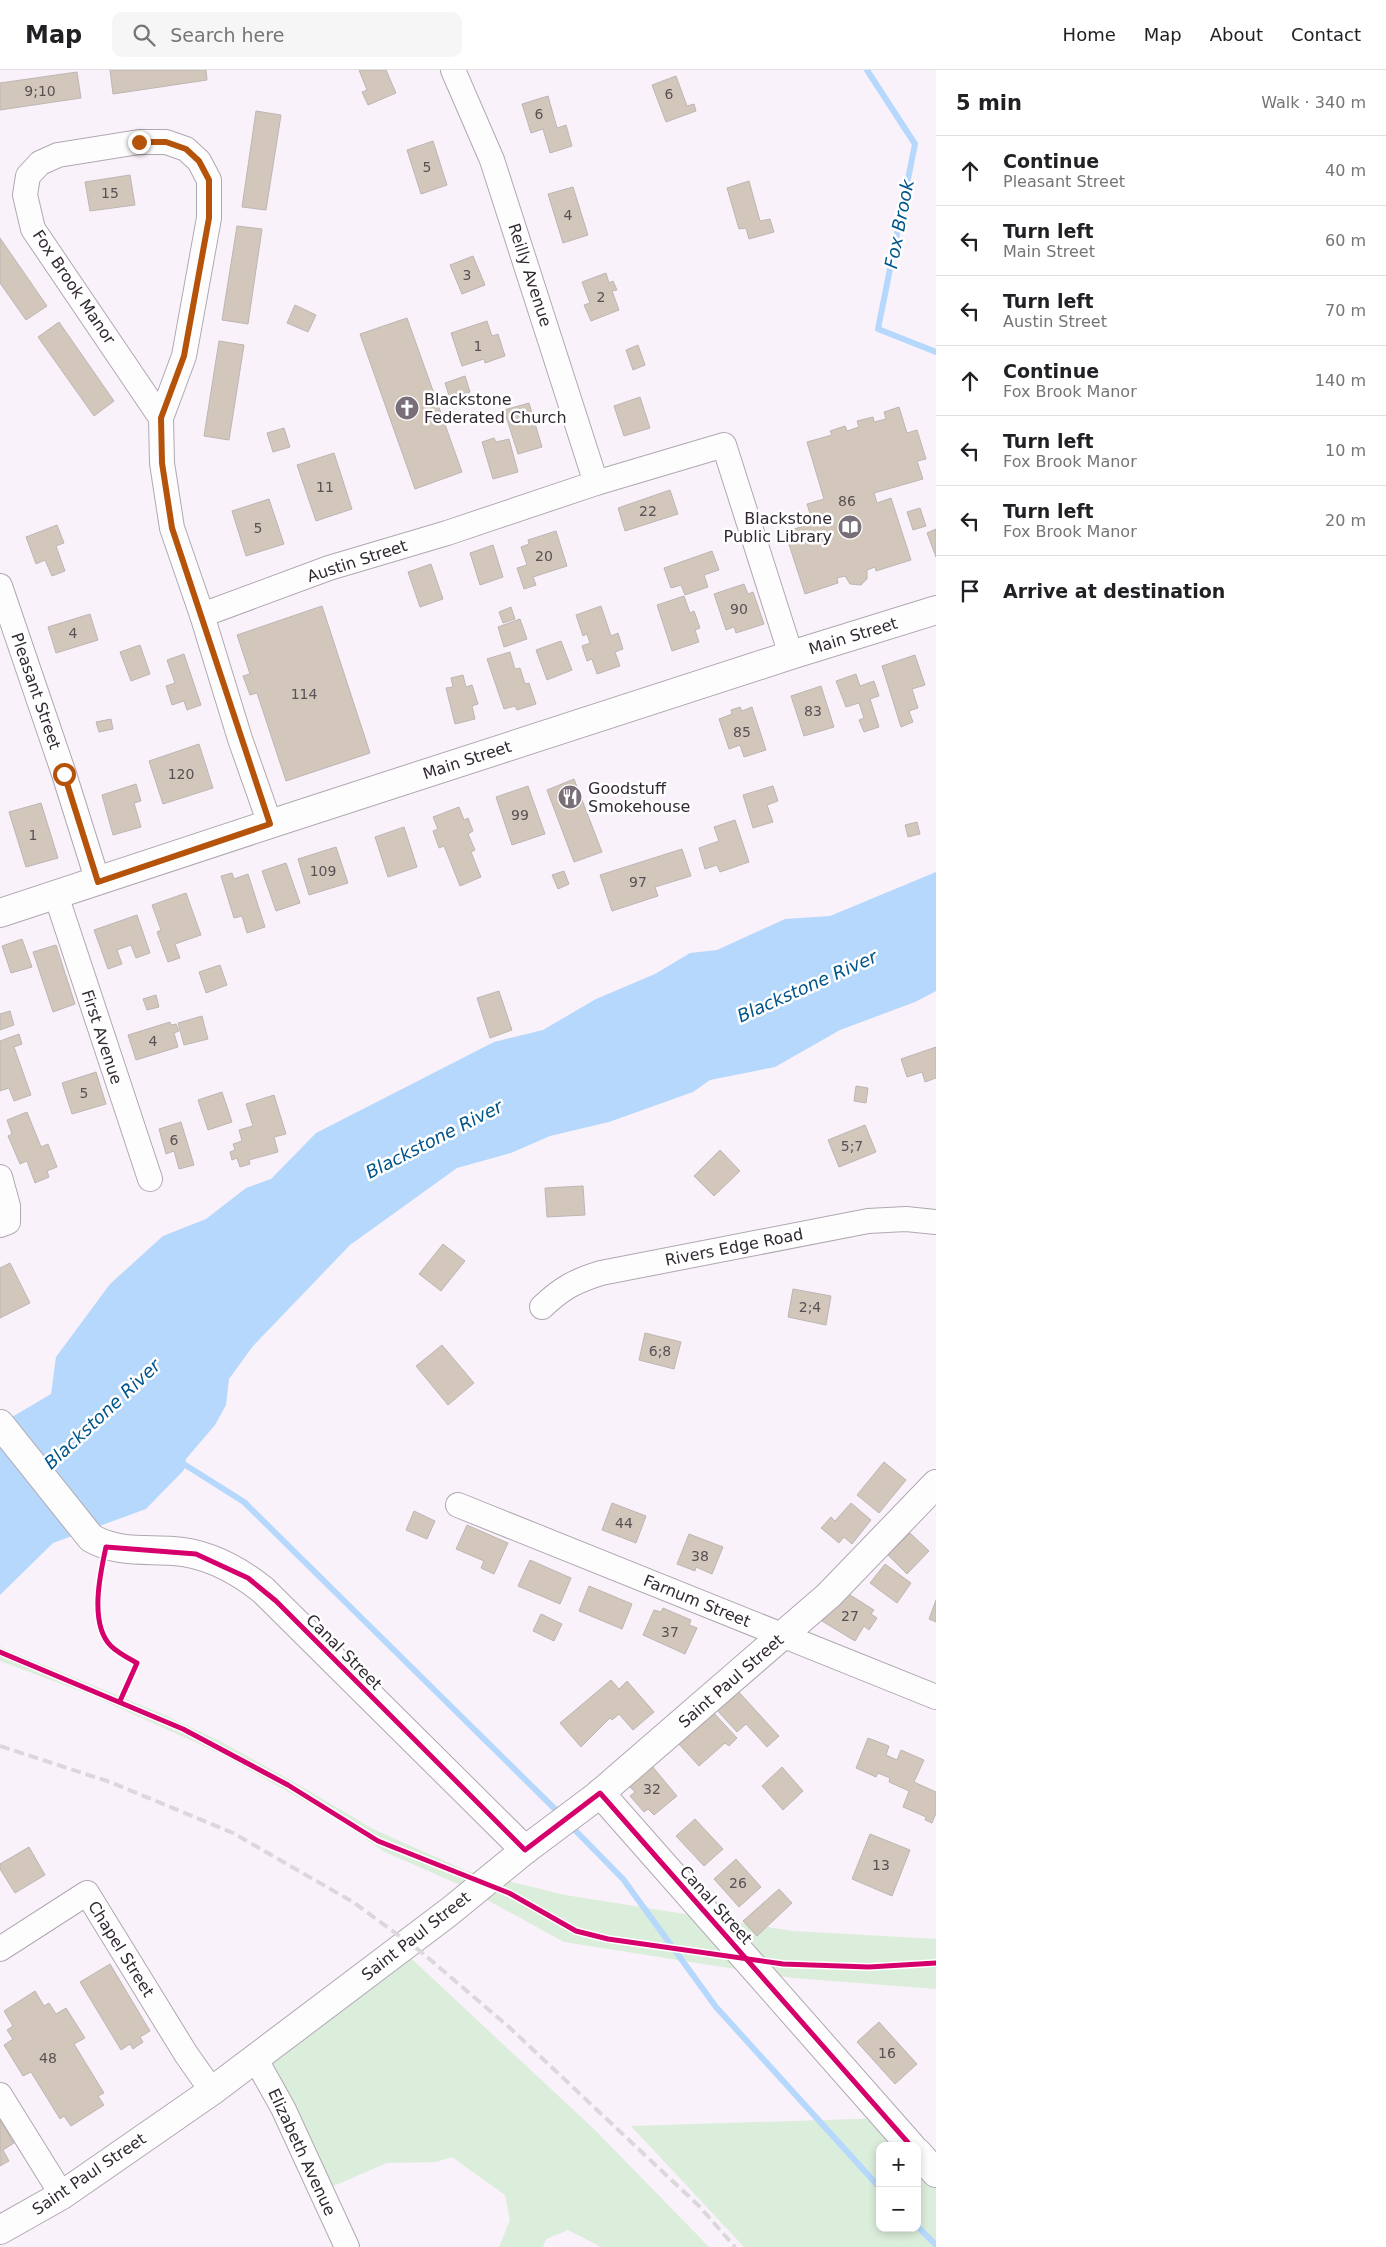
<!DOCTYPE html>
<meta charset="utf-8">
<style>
:root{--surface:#fff;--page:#f6f6f6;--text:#202124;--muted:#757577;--line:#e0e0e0}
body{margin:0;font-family:"DejaVu Sans",sans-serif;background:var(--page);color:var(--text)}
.controls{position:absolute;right:15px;bottom:15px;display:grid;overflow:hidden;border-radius:10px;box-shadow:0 2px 8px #0003}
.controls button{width:45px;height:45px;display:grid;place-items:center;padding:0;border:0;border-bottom:1px solid var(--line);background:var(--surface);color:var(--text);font:25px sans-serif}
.stop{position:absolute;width:15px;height:15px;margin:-11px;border:4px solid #b45309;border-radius:50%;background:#fff}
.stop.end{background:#b45309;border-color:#fff;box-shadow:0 1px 5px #0008}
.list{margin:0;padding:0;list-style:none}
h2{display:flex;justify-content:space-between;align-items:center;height:65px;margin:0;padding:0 20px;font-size:21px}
h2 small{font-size:16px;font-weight:400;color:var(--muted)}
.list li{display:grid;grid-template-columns:32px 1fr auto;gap:15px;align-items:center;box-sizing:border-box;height:70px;padding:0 20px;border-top:1px solid var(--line)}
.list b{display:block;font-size:19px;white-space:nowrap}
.list p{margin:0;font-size:16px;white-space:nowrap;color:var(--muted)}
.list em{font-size:16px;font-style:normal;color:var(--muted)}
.icon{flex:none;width:28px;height:28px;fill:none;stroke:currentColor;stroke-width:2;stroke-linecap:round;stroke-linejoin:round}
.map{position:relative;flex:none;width:936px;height:2177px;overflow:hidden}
header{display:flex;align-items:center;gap:30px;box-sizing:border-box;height:70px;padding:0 25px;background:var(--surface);border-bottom:1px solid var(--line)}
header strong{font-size:24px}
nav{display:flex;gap:28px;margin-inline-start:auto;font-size:18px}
.search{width:350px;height:45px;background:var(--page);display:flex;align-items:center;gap:12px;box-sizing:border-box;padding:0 18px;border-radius:10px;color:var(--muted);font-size:19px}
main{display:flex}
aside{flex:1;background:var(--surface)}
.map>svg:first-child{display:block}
.green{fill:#dbeddb}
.water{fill:#b5d8fc}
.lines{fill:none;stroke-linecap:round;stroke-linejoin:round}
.stream{stroke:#b5d8fc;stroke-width:6}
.building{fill:#d3c7bb;stroke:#bcb6b4}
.minor-casing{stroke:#b0a8b1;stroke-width:26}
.tertiary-casing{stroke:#b0a8b1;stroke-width:30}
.secondary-casing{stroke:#b0a8b1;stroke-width:30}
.minor{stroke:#fefdfe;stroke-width:24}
.tertiary{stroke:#fefdfe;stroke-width:28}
.secondary{stroke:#fefdfe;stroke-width:28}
.rail{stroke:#dad8da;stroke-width:4;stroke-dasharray:10 5;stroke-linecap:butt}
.cycleway-casing{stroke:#fff;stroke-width:8}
.cycleway{stroke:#d6006c;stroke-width:5}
.route{stroke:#b45309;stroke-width:6}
.labels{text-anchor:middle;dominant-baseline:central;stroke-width:5;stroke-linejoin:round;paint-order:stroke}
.number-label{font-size:14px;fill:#5a5055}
.street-label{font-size:16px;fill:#322933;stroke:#fff}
.poi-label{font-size:16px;fill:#322933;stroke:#fff;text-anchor:start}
.water-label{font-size:18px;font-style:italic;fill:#01558b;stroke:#fff}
</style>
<header>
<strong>Map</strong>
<div class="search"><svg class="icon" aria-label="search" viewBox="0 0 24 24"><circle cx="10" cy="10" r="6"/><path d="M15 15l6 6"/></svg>Search here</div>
<nav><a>Home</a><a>Map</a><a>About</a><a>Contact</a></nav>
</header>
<main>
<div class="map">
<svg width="936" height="2177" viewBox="0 0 936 2177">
<rect width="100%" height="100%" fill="#faf2fa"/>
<g class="green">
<polygon points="0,1577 160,1643 220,1671 299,1715 373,1759 467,1801 565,1825 793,1861 936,1869 936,1919 793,1908 564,1872 460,1815 385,1782 333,1747 221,1684 91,1625 0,1591"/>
<polygon points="399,1877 596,2061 709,2177 601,2177 568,2160 546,2169 543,2177 499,2177 510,2150 505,2125 452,2087 436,2092 387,2093 322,2121 260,1982"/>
<polygon points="887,2048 911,2076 880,2076 880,2158 917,2158 917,2082 936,2103 936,2177 744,2177 631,2056"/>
</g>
<polygon class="water" points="936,802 936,921 915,932 840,960 775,997 710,1010 693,1022 609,1052 550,1066 511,1083 457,1098 350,1175 253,1276 229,1309 226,1335 215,1355 186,1389 184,1400 146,1439 53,1473 0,1525 0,1354 51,1324 56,1287 110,1214 163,1166 206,1149 246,1118 271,1109 316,1063 494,972 543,960 596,929 655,904 690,883 717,880 785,849 830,846"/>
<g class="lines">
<g class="stream">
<polyline points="867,0 915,74 878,259 936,282"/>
<polyline points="179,1391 244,1432 561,1745"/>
<polyline points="569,1754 623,1809 716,1937 880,2118"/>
<polyline points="917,2156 936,2175"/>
</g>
</g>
<g class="building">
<polygon points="110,0 206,0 207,10 113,24"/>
<polygon points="359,0 386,0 396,23 368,35 362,22 367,20"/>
<polygon points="77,2 81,28 0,40 0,13"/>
<polygon points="676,6 687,36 694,34 696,41 666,52 652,15"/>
<polygon points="548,26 557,58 566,55 572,76 550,83 543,59 531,63 522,34"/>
<polygon points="256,41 281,45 266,140 242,137"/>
<polygon points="433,71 447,115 421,124 407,80"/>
<polygon points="130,105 135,135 90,141 85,112"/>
<polygon points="749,111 760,151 770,149 774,162 749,169 746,158 739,159 727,118"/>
<polygon points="573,117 588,165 563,173 548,124"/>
<polygon points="237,156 262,159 248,254 222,250"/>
<polygon points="0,168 47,236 26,250 0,213"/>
<polygon points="473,186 485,215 462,224 450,195"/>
<polygon points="606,203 609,213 613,211 617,220 612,221 619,240 591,251 584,235 590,233 582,212"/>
<polygon points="295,235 316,245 308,262 287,253"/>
<polygon points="407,248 462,402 415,419 360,264"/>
<polygon points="487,251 492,266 498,264 505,286 485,293 484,289 462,296 451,263"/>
<polygon points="59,252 114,331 94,346 38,267"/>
<polygon points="219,271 244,275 229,370 204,366"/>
<polygon points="638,275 645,295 633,300 626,280"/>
<polygon points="465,306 470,322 450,329 445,313"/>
<polygon points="640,327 650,358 624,366 614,336"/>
<polygon points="529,333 542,377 518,384 504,340"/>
<polygon points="899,337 907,363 917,360 926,389 917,391 923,409 874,423 877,433 891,428 911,490 876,501 875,497 867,500 867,509 861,515 850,514 845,506 837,508 838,513 805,524 785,462 813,453 807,434 824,429 807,372 832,365 830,361 845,356 847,361 859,357 857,351 873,347 874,352 886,349 884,342"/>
<polygon points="284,358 290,377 273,382 267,363"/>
<polygon points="494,368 496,372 509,369 518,402 493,409 482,372"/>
<polygon points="334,383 352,439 316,451 297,395"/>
<polygon points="670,420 678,444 625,461 618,438"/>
<polygon points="269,429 284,474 246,486 232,441"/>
<polygon points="920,438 926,456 913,460 907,442"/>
<polygon points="57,455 64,473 56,476 65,501 52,506 45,490 36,494 26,467"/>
<polygon points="936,459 936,487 927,463"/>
<polygon points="556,461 567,496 533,507 536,515 524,519 517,498 527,495 521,477 529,474 528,470"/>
<polygon points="493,475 503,507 480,515 470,483"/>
<polygon points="712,481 719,500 704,505 708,517 685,525 681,515 671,518 664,498"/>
<polygon points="431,494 443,529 420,537 408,502"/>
<polygon points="744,514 748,524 753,522 764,554 736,563 734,557 726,560 714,524"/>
<polygon points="684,526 690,543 694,541 700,558 695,560 699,572 672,581 657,535"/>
<polygon points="322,536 370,683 286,711 257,623 250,625 243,606 250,604 237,565"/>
<polygon points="601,536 611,566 618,563 623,579 615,582 620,596 597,604 592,589 587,591 582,576 590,573 587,564 583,566 576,545"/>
<polygon points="511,537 515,549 503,553 499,542"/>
<polygon points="90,544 98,570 56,583 48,557"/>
<polygon points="520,549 527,569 504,577 498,557"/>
<polygon points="561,571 572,600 547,610 536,580"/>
<polygon points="140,575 150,604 131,611 120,582"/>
<polygon points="510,582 515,599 520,598 525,614 529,613 536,634 517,640 515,636 504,639 487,589"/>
<polygon points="184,584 201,635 187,640 184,631 172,635 166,616 175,613 167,590"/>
<polygon points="915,585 925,615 912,619 918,638 909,641 913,652 901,657 882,596"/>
<polygon points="856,604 860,616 874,611 879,626 870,629 879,657 864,662 859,650 864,648 859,633 846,637 836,611"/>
<polygon points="463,605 466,617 472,615 478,634 472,636 475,649 455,654 446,618 453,617 451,608"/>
<polygon points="821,616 834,657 804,666 791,626"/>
<polygon points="740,637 742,641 752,637 766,680 744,687 740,675 729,679 719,649 732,644 731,640"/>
<polygon points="111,649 113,659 99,662 96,652"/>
<polygon points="199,674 213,718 163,734 149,691"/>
<polygon points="574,709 602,782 574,792 547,720"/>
<polygon points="136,714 141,731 134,733 141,757 113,765 102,725"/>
<polygon points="528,716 545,764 512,775 496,727"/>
<polygon points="773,716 778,731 767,735 773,752 753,758 743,725"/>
<polygon points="41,733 58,788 26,797 9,742"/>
<polygon points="459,737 464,750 468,748 473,761 468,764 475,780 471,782 481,807 460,816 444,776 439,778 433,761 438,759 433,747"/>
<polygon points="735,750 749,792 720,802 717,795 705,799 699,778 719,771 714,757"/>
<polygon points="917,752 920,764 908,767 905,755"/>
<polygon points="404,757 417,797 388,807 375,767"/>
<polygon points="336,777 348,813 309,825 298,789"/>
<polygon points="682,779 691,806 655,817 658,826 612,841 600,805"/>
<polygon points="286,793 300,833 276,841 262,801"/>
<polygon points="564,801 569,814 558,819 552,805"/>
<polygon points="232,803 234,809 248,804 265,857 247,863 242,846 234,848 221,806"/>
<polygon points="186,823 201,865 175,874 180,888 168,892 157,862 161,860 152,835"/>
<polygon points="137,845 150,883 136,888 131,875 117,880 122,894 108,899 94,860"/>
<polygon points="22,869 32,897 11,903 2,876"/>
<polygon points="56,875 75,934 53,942 33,882"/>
<polygon points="220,895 227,915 206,923 199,902"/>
<polygon points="499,921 512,960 490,968 477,928"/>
<polygon points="156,925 159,937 147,940 143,929"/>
<polygon points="10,941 14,955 0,960 0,944"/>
<polygon points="202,946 208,969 184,975 178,953"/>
<polygon points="170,952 171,955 176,954 179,961 174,963 178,977 136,990 128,965"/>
<polygon points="19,964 22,974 14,977 31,1025 14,1031 9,1018 0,1021 0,971"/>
<polygon points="936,977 936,1008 925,1012 922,1002 907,1007 901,989"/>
<polygon points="96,1002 106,1034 72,1044 62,1013"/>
<polygon points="856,1016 868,1018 866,1033 854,1031"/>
<polygon points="222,1022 232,1052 208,1060 198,1030"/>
<polygon points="274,1025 286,1064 274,1067 278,1082 249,1090 250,1094 240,1097 237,1088 232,1090 230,1082 235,1080 233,1074 242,1071 239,1060 253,1056 246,1034"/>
<polygon points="27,1042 41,1077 48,1074 57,1097 47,1101 49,1107 35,1113 27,1091 20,1094 8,1066 12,1064 7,1050"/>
<polygon points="181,1052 194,1095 179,1099 174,1081 166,1084 159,1059"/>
<polygon points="865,1055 876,1082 839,1097 828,1070"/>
<polygon points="720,1080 740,1101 714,1126 694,1106"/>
<polygon points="583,1116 585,1145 547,1147 545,1118"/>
<polygon points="443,1174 465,1191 441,1221 419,1204"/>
<polygon points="10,1193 30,1233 0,1248 0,1198"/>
<polygon points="793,1219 831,1226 826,1255 788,1247"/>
<polygon points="645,1263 681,1272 674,1299 639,1290"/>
<polygon points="442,1275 474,1313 448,1335 416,1296"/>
<polygon points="884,1392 906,1410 879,1443 857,1425"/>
<polygon points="612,1433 646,1446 636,1473 602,1460"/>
<polygon points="851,1433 871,1450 852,1474 844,1467 839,1473 821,1458 831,1447 835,1451"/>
<polygon points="414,1441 435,1451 427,1469 406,1460"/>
<polygon points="467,1455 508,1473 494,1504 481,1498 484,1491 456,1479"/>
<polygon points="910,1463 929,1481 907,1504 888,1485"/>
<polygon points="689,1464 723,1477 712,1504 696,1497 695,1501 677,1494"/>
<polygon points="530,1490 571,1508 560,1534 518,1516"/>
<polygon points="885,1494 911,1513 897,1533 870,1513"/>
<polygon points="589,1516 632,1534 622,1559 579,1541"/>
<polygon points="847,1523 874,1540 871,1544 877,1548 869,1560 864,1556 855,1571 822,1551"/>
<polygon points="936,1530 936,1552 929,1549"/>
<polygon points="663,1538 691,1550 689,1555 697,1558 685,1584 643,1565 654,1540 661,1542"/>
<polygon points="541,1544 562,1554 554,1571 533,1561"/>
<polygon points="611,1610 619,1619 627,1611 654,1642 633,1660 619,1644 612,1650 610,1648 581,1677 560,1653"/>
<polygon points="736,1619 779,1666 767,1677 746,1654 737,1662 715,1638"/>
<polygon points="712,1641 737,1668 729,1676 725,1673 699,1696 677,1672"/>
<polygon points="868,1668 889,1676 886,1685 897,1690 901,1680 924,1690 914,1712 936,1722 936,1743 932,1753 925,1750 926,1747 903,1737 909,1721 889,1712 890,1708 878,1703 876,1707 856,1698"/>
<polygon points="652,1696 677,1726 654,1745 648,1739 644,1742 630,1726 635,1722 629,1716"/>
<polygon points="782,1697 803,1721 783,1740 762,1716"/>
<polygon points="695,1749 723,1779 704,1796 676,1766"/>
<polygon points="870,1764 910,1780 892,1826 852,1809"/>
<polygon points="29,1777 45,1805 15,1823 0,1799 0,1794"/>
<polygon points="736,1789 761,1817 739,1837 714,1809"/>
<polygon points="779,1819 792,1833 757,1866 743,1851"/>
<polygon points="110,1894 150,1961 140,1967 143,1972 133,1979 130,1974 121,1980 80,1912"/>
<polygon points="35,1921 44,1936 49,1933 56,1944 66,1938 85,1968 74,1974 104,2023 98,2026 104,2035 71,2056 64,2046 60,2049 31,2002 23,2006 4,1975 13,1969 7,1960 13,1956 4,1941"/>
<polygon points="879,1952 917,1994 895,2014 857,1972"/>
<polygon points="0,2050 14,2073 3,2080 9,2091 0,2096"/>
</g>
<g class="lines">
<defs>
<g id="minor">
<polyline points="453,0 492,90 596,413"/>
<polyline points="161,348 33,159 25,125 28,106 40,93 58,85 139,72 166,72 186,79 199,91 209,110 209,148 184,286 161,348 162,393 172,458 202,545"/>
<polyline points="0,516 64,704 98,812"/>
<polyline points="270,754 240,669 202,545 329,498 447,463 596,413 724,375 791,585"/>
<polyline points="56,825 150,1109"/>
<polyline points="0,1107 8,1136 8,1152 0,1155"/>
<path d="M 542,1237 C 562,1218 575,1211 601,1203 L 868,1151 L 906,1149 L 936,1152"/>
<polyline points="458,1435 936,1627"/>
<polyline points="0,1879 87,1823 186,1984 212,2021"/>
<polyline points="255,1988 283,2038 347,2177"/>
<polyline points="0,2025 62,2125"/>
</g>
<g id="tertiary">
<path d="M 0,1354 L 91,1468 C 117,1483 144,1479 173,1481 C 206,1483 238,1500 263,1520 L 525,1780"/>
<polyline points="600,1723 911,2076"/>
<polyline points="917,2082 936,2103"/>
</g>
<g id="secondary">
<polyline points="0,843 270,754 791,585 936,540"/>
<polyline points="0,2160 62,2125 212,2021 449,1842 525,1780 597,1726 829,1525 936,1414"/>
</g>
</defs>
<use href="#minor" class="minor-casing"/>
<use href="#tertiary" class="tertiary-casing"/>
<use href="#secondary" class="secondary-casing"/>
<use href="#minor" class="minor"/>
<use href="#tertiary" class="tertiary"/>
<use href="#secondary" class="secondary"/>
<polyline class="rail" points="0,1676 110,1712 233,1763 353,1832 420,1881 509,1957 699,2136 735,2177"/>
<defs>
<g id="cycleway">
<polyline points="0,1582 183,1659 288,1715 378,1771 509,1823 576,1861 608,1869 783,1894 869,1897 936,1893"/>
<path d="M 120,1631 L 137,1593 C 128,1588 118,1583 111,1576 C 89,1554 100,1504 106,1477 L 196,1484 L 248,1508 L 276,1531 L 525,1780 L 600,1723 L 911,2076"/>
</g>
</defs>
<use href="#cycleway" class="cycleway-casing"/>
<use href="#cycleway" class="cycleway"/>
</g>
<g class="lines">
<polyline class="route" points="64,704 98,812 270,754 172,458 162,393 161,348 184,286 209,148 209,110 199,91 186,79 166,72 139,72"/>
</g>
<defs>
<symbol id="church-disc" viewBox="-11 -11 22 22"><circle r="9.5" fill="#786f79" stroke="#fff"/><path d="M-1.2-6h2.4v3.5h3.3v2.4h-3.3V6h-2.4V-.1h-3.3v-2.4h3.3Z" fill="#fff"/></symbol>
<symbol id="library-disc" viewBox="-11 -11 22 22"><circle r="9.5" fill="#786f79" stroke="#fff"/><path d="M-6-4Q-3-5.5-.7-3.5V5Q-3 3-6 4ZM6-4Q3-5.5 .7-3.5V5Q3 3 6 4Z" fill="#fff"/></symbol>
<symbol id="restaurant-disc" viewBox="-11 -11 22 22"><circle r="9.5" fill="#786f79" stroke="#fff"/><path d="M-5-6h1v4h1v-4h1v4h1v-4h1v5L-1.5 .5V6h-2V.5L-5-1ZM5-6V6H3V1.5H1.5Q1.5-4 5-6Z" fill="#fff"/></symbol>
</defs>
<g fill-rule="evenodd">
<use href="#church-disc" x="393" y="324" width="28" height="28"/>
<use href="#library-disc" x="836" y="443" width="28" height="28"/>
<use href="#restaurant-disc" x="556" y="713" width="28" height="28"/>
</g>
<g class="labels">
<g class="number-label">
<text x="40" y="21">9;10</text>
<text x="669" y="24">6</text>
<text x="539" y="44">6</text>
<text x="427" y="97">5</text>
<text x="110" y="123">15</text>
<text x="568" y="145">4</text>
<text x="467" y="205">3</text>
<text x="601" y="227">2</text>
<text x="478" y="276">1</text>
<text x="325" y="417">11</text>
<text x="847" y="431">86</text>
<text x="648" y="441">22</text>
<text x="258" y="458">5</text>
<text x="544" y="486">20</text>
<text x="739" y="539">90</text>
<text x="73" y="563">4</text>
<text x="304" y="624">114</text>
<text x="813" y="641">83</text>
<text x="742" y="662">85</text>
<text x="181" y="704">120</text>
<text x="520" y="745">99</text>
<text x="33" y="765">1</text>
<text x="323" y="801">109</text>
<text x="638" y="812">97</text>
<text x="153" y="971">4</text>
<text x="84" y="1023">5</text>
<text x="174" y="1070">6</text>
<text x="852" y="1076">5;7</text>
<text x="810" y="1237">2;4</text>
<text x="660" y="1281">6;8</text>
<text x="624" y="1453">44</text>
<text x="700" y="1486">38</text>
<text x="850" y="1546">27</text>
<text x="670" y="1562">37</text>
<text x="652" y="1719">32</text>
<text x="881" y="1795">13</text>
<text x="738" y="1813">26</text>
<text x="887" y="1983">16</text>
<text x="48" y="1988">48</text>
</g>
<g class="street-label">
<text transform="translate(530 205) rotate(72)">Reilly Avenue</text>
<text transform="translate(74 217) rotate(56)">Fox Brook Manor</text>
<text transform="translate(357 491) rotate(-18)">Austin Street</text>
<text transform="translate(853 566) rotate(-17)">Main Street</text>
<text transform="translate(36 621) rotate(71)">Pleasant Street</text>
<text transform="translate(467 690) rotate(-18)">Main Street</text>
<text transform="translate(102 967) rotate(72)">First Avenue</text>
<text transform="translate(734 1177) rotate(-11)">Rivers Edge Road</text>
<text transform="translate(697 1531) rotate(22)">Farnum Street</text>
<text transform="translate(344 1582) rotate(45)">Canal Street</text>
<text transform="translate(731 1611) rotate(-41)">Saint Paul Street</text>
<text transform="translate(716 1835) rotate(48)">Canal Street</text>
<text transform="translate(416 1866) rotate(-38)">Saint Paul Street</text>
<text transform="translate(121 1879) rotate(58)">Chapel Street</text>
<text transform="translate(302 2082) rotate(65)">Elizabeth Avenue</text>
<text transform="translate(89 2104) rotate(-34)">Saint Paul Street</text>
</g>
<g class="poi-label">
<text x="424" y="329">Blackstone<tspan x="424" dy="18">Federated Church</tspan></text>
<text x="832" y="448" text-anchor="end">Blackstone<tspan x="832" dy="18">Public Library</tspan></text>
<text x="588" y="718">Goodstuff<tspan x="588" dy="18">Smokehouse</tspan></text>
</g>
<g class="water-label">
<text transform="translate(899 154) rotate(-79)">Fox Brook</text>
<text transform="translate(807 916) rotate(-24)">Blackstone River</text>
<text transform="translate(434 1069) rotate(-27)">Blackstone River</text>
<text transform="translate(102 1344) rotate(-43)">Blackstone River</text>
</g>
</g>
</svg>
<div class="controls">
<button>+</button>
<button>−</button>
</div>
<div class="stop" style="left:64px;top:704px"></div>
<div class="stop end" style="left:139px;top:72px"></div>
</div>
<aside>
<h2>5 min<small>Walk · 340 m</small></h2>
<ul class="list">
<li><svg class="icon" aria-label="ahead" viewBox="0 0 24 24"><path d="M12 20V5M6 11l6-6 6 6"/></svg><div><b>Continue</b><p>Pleasant Street</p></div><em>40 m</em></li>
<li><svg class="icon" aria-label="left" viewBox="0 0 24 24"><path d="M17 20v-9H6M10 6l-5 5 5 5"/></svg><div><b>Turn left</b><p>Main Street</p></div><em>60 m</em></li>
<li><svg class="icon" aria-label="left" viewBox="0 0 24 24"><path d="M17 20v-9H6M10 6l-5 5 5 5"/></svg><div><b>Turn left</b><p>Austin Street</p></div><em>70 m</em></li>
<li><svg class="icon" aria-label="ahead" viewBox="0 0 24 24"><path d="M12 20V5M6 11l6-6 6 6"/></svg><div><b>Continue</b><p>Fox Brook Manor</p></div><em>140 m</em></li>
<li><svg class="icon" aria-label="left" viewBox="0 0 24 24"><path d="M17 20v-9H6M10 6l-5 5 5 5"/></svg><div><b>Turn left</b><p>Fox Brook Manor</p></div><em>10 m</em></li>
<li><svg class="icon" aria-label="left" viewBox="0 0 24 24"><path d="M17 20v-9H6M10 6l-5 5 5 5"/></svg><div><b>Turn left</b><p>Fox Brook Manor</p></div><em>20 m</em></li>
<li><svg class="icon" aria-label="arrive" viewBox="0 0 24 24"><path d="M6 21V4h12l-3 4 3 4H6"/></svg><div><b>Arrive at destination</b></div></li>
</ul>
</aside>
</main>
